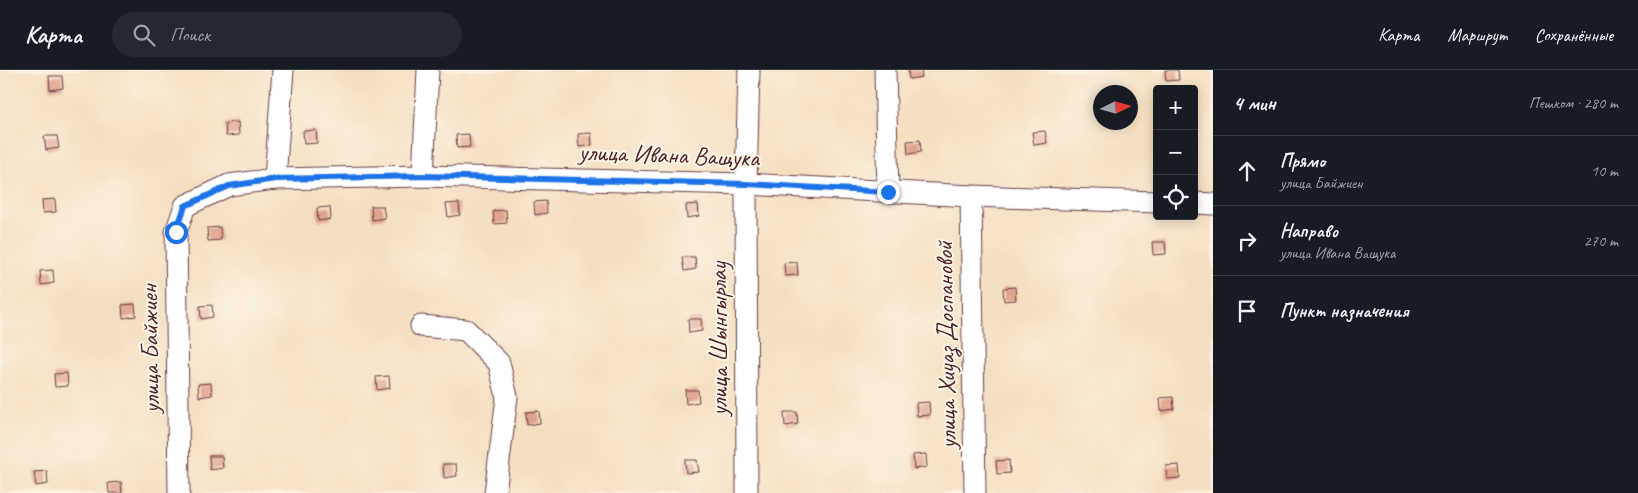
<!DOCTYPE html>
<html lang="ru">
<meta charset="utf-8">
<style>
:root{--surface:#171b24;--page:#242831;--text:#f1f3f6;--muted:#9ea1a6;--line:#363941}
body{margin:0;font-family:Caveat,sans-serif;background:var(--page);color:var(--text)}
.controls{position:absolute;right:15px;top:15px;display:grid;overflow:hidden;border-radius:5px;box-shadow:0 2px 12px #0003}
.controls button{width:45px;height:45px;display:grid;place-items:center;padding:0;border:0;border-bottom:1px solid var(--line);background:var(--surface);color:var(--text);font:25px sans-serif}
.compass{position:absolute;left:1093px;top:15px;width:45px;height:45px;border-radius:50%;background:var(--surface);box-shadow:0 2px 12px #0003;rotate:85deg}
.stop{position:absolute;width:15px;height:15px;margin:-11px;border:4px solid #1a73e8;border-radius:50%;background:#fff}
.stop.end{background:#1a73e8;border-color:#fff;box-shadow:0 1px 5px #0008}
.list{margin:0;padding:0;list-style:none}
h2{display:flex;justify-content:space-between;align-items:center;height:65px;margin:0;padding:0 20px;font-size:21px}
h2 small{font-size:16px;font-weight:400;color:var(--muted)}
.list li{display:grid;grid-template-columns:32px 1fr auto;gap:15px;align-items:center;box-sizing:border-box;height:70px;padding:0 20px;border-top:1px solid var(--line)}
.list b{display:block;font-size:19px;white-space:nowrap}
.list p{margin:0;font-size:16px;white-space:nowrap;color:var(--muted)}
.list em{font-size:16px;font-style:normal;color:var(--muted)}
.icon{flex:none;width:28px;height:28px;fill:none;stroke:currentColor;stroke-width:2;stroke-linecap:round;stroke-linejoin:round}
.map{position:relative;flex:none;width:1213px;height:423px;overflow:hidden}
header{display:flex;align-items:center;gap:30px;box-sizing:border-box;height:70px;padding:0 25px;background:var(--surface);border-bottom:1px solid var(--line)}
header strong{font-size:24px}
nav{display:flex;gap:28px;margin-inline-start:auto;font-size:18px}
.search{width:350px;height:45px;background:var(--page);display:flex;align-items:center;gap:12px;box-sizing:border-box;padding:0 18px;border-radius:28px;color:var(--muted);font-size:19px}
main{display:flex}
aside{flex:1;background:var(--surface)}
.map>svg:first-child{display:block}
.building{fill:#e1a391}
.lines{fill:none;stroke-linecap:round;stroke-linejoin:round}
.minor-casing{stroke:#643c42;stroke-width:23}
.minor{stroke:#fff;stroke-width:21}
.route{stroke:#1a73e8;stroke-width:6}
.labels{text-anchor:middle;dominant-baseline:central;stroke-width:4;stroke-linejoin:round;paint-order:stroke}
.street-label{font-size:25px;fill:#4a1f2b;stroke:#fcf5e5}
</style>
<header>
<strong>Карта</strong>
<div class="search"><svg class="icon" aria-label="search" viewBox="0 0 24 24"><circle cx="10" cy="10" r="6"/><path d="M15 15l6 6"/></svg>Поиск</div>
<nav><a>Карта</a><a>Маршрут</a><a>Сохранённые</a></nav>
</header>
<main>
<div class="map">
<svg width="1213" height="423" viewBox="0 0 1213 423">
<rect width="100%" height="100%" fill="#fcf5e5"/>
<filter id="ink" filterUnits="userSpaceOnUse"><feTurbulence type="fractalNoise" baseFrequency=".02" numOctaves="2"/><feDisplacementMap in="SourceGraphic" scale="10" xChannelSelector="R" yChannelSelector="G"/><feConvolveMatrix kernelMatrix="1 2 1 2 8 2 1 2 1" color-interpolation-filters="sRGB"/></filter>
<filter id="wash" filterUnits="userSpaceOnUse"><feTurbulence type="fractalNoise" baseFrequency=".0096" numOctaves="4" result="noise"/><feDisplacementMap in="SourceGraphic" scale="20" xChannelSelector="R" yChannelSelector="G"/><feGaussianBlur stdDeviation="1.12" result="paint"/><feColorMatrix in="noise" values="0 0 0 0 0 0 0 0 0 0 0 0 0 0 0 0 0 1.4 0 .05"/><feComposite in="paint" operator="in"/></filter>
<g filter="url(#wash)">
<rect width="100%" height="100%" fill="#f5dfc2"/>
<g id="blocks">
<g class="building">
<polygon points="908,0 921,0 922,7 909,9"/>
<polygon points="1165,0 1178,0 1179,10 1166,11"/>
<polygon points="49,6 62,6 63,18 50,20"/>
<polygon points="238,52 239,65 226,66 225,53"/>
<polygon points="316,60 317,73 304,74 303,61"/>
<polygon points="1045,61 1047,73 1034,75 1032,62"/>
<polygon points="591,63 592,75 579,77 578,64"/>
<polygon points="469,64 470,77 457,78 456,65"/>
<polygon points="44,66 57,66 59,78 46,80"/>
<polygon points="920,70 921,82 908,84 907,71"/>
<polygon points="55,129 56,142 43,143 42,130"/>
<polygon points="546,131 547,143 535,145 534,132"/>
<polygon points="459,133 460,145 448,147 446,134"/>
<polygon points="698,134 699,146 687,148 686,135"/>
<polygon points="371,136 383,136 385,148 372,150"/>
<polygon points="330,137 331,149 318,151 317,138"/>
<polygon points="506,140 507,153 494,154 493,141"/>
<polygon points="220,157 221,170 208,171 207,158"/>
<polygon points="1152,172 1165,172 1166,184 1153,185"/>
<polygon points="682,187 695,187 696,199 684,201"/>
<polygon points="797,192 798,205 785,206 784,193"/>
<polygon points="53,200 54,213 41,215 40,201"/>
<polygon points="1015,217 1016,230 1004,231 1003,218"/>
<polygon points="135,234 136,246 123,248 122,235"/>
<polygon points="212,235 213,247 201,249 200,236"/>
<polygon points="688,249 701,249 702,261 689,263"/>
<polygon points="67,303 68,316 55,317 54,304"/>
<polygon points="389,306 390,318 377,320 376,307"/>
<polygon points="211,313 212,325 199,327 198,314"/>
<polygon points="685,320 698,320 699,332 686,334"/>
<polygon points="1173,327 1174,339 1161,341 1160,328"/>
<polygon points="929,332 930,345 917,346 916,333"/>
<polygon points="539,341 540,353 527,355 526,342"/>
<polygon points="784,342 797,342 798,354 785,356"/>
<polygon points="926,384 927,397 914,399 913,385"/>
<polygon points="209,386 222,386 223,398 210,400"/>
<polygon points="685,390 697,390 699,402 686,403"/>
<polygon points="1009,390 1010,403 997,404 996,391"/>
<polygon points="443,394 456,394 457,406 444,408"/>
<polygon points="1179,395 1180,408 1167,409 1166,396"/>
<polygon points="47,401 48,414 36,416 34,402"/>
<polygon points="121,412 122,423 109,423 108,413"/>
</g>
</g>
</g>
<g filter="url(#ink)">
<use href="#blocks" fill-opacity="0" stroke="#643c42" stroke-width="1"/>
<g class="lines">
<defs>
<g id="minor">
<polyline points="885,0 888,122"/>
<polyline points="423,106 428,0"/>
<polyline points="275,109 283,0"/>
<polyline points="971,126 975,423"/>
<polyline points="1194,133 1213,134"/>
<polyline points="421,256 466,260 499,293 507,327 495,423"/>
<polyline points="179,423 176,162 185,136 229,115 275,109 423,106 746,114 971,126 1157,132"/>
<polyline points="747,423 746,114 749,0"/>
</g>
</defs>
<use href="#minor" class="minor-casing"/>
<use href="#minor" class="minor"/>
</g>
</g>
<g class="lines" filter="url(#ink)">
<polyline class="route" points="176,162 185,136 229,116 275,109 423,106 746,114 888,122"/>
</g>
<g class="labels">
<g class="street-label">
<text transform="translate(669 85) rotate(2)">улица Ивана Ващука</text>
<text transform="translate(719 269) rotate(-90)">улица Шынгырлау</text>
<text transform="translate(946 275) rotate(-91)">улица Хиуаз Доспановой</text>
<text transform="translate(150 279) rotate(-91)">улица Байжиен</text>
</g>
</g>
</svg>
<div class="controls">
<button>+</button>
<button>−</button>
<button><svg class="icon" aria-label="locate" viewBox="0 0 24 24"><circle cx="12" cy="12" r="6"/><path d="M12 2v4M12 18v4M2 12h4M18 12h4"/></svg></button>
</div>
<svg class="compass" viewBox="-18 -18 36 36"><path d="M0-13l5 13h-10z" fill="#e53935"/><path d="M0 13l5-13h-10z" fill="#9ea1a6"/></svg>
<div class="stop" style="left:176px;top:162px"></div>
<div class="stop end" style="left:888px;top:122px"></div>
</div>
<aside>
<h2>4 мин<small>Пешком · 280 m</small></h2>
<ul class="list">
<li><svg class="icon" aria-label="ahead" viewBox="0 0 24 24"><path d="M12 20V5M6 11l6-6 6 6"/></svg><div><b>Прямо</b><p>улица Байжиен</p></div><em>10 m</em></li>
<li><svg class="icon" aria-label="right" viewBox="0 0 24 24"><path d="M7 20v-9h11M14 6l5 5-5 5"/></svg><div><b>Направо</b><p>улица Ивана Ващука</p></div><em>270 m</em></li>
<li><svg class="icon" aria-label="arrive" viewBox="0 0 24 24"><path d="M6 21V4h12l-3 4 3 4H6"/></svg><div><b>Пункт назначения</b></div></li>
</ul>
</aside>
</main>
